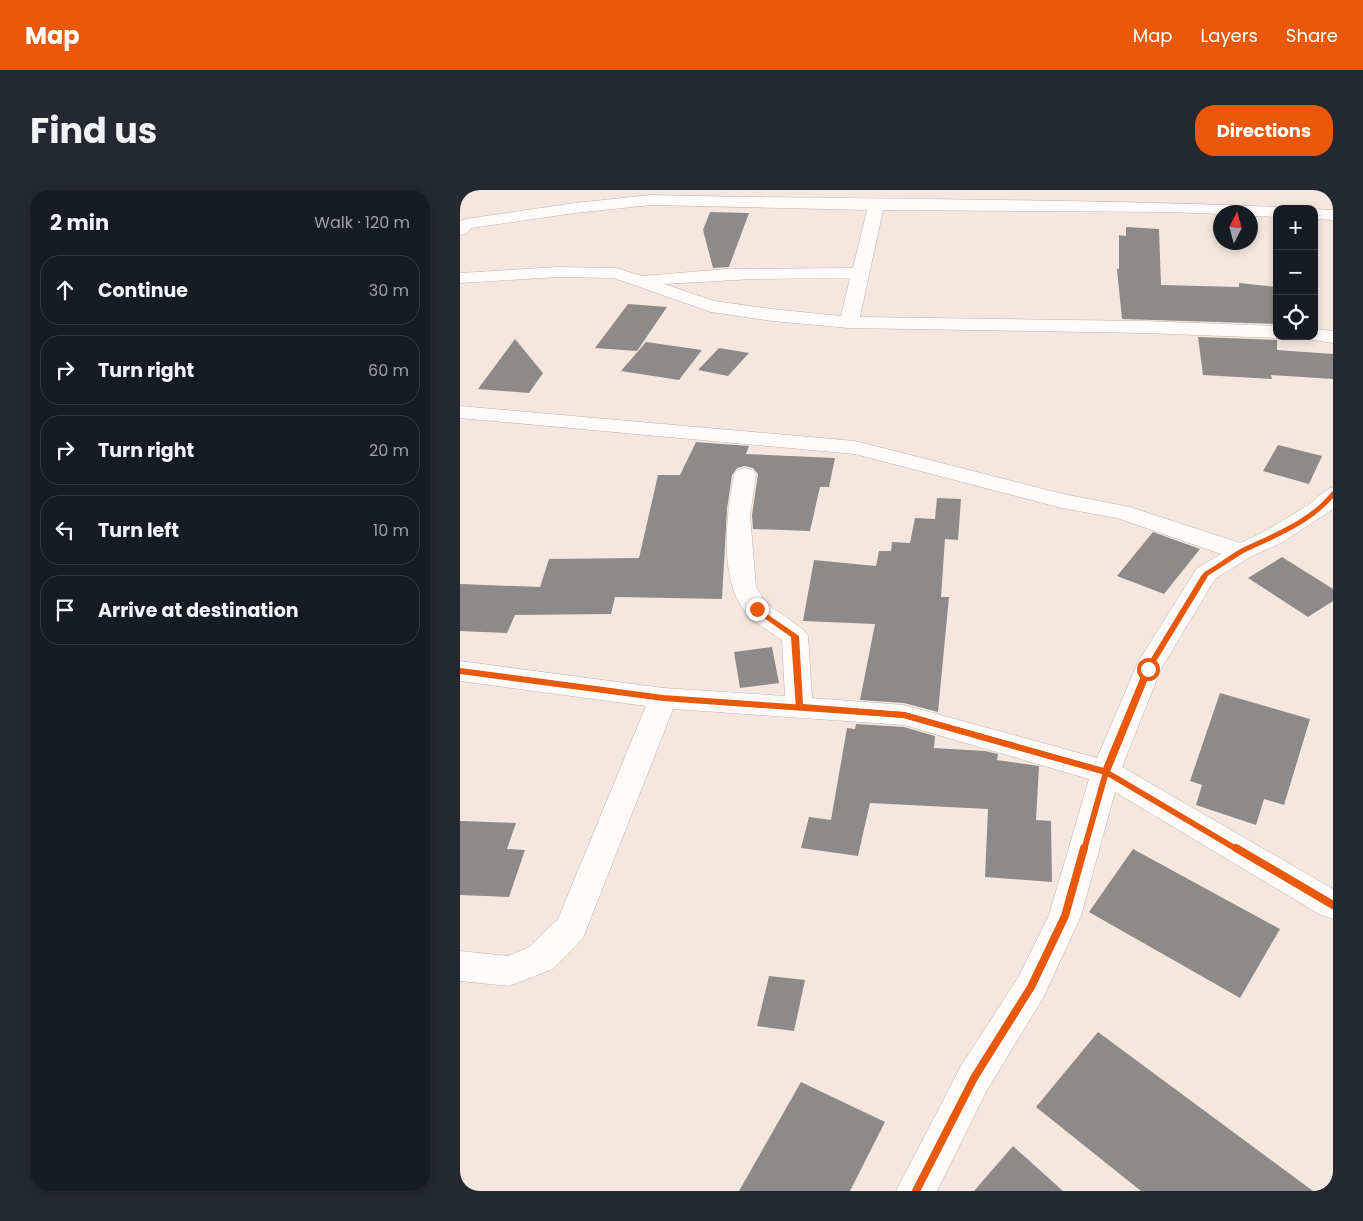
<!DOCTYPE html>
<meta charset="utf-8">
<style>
:root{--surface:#171b24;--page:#242831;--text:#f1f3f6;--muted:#9ea1a6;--line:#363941;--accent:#ea580c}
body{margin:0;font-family:Poppins,sans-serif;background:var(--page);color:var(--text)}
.controls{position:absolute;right:15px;top:15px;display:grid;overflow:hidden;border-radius:10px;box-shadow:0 2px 8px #0003}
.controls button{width:45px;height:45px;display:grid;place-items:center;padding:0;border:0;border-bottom:1px solid var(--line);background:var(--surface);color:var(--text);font:25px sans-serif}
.compass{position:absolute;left:753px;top:15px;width:45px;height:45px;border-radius:50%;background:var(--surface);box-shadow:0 2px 8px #0003;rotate:6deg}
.stop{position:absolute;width:15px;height:15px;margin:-11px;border:4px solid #ea580c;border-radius:50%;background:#fff}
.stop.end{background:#ea580c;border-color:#fff;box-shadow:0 1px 5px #0008}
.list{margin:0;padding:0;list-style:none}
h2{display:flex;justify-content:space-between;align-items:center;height:65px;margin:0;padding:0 20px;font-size:21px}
h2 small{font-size:16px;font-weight:400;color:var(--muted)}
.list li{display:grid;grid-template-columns:32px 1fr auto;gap:15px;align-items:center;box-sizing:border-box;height:70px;margin:0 10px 10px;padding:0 10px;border:1px solid var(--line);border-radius:20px}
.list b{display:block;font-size:19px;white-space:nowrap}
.list em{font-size:16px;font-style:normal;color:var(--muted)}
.icon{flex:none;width:28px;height:28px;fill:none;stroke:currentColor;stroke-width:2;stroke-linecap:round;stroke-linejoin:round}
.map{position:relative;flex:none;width:873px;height:1001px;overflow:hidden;border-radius:20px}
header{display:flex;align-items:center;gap:30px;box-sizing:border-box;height:70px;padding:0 25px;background:var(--accent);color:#fff}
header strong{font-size:24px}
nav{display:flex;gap:28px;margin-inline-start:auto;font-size:18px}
.intro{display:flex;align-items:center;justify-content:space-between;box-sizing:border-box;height:120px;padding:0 30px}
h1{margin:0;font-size:35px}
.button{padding:12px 22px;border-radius:20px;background:var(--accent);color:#fff;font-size:18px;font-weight:700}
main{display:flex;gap:30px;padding:0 30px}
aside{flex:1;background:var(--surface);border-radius:20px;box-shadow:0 2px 8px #0003}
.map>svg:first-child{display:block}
.building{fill:#8f8a8a}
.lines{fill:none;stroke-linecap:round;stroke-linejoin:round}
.minor-casing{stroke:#bdb2ab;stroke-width:1}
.minor{fill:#fefbfa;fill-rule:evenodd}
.cycleway-far2-casing{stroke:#fff;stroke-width:8}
.cycleway-far1-casing{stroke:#fff;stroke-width:9}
.cycleway-casing{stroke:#fff;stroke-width:11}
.cycleway-far2{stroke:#e8590c;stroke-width:5}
.cycleway-far1{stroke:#e8590c;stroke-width:6}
.cycleway{stroke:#e8590c;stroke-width:8}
.route{fill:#ea580c}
</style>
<header>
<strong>Map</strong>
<nav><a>Map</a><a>Layers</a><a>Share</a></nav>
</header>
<div class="intro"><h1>Find us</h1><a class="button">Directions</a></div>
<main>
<aside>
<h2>2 min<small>Walk · 120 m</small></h2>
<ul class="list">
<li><svg class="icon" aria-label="ahead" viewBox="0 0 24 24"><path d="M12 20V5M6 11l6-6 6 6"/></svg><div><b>Continue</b></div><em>30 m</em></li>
<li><svg class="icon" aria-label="right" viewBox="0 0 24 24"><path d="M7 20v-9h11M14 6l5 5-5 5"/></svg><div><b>Turn right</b></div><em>60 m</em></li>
<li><svg class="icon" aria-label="right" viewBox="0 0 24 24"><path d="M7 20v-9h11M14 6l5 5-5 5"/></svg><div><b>Turn right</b></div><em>20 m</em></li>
<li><svg class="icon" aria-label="left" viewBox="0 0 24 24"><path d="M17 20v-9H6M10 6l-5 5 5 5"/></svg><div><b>Turn left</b></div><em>10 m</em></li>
<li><svg class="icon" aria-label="arrive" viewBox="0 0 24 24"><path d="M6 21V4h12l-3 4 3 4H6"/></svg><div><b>Arrive at destination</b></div></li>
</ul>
</aside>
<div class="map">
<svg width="873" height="1001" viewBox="0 0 873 1001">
<rect width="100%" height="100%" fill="#f5e7de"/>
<g class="building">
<polygon points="250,22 289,23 269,77 253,78 243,40"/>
<polygon points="666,37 699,39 701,95 779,97 779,93 817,97 817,134 662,129 657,79 659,79 659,45 666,46"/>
<polygon points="168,114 207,117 177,161 135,158"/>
<polygon points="738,147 817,150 817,160 873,164 873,189 811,185 812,189 743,185"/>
<polygon points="55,149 83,183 69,203 18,199"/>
<polygon points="186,152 242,160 219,190 161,181"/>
<polygon points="259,158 289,163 268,186 238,180"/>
<polygon points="236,252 289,256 286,264 375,268 369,297 360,297 350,341 293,339 292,325 298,284 293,278 285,276 277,278 272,285 267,319 262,409 155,407 151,424 55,425 47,443 0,441 0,394 80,397 89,369 179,368 198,285 220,285"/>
<polygon points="818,255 862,266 849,294 803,281"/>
<polygon points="477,308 501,309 498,350 485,349 481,407 489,407 478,522 444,513 400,510 415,434 343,431 354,370 416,376 419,361 431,361 432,352 450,353 455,328 475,329"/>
<polygon points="693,342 740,359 704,404 657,386"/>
<polygon points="822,367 873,399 873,411 848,427 788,388"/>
<polygon points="312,457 319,493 280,498 274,462"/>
<polygon points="760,503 850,529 824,615 804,609 796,635 736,615 742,595 730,591"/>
<polygon points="396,534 444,537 475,546 474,558 525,561 538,564 537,570 579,576 576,630 591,631 592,692 525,687 528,619 410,613 398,666 341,658 349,627 371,630 387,538 395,539"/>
<polygon points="0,631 56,633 47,659 65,660 49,707 0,705"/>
<polygon points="673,659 820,739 780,808 629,722"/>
<polygon points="309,786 345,790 334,841 297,836"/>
<polygon points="638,842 853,1001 681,1001 576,917"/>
<polygon points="341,892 425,932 390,1001 279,1001"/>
<polygon points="553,956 603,1001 514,1001"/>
</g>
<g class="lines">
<defs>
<g id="minor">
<path d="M 191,5 C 400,10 609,8 817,17 L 823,19 L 817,19 L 817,27 L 791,26 L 791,22 L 761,22 L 761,24 L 707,22 L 423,20 L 400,127 L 683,131 L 817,136 L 817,146 L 823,146 L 817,148 L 683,143 L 389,138 L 312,131 L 251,122 L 154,88 L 98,87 L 0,93 L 0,83 L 98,77 L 156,78 L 182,86 L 267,79 L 393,78 L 407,20 L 191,15 L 115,23 L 11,38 L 6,44 L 0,45 L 0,31 L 6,29 L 115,13 ZM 390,88 L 381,126 L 312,119 L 254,111 L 204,94 L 294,89 Z"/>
<polygon points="854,19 873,20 873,30 854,29"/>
<polygon points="854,139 873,141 873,153 847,149 845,146 854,146"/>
<path d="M 0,216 L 395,251 L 603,304 L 670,317 L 780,353 C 804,343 826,329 848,315 C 857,309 863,300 873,297 L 873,319 L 823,352 L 790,367 L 755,389 L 701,479 L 662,577 L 873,699 L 873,729 L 861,725 L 655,602 L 621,726 L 583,808 L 527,900 L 477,1001 L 436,1001 L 501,876 L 559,786 L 589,725 L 629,589 L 444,535 L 213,519 L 123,748 L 93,779 L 49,796 L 0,791 L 0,761 L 48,766 L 69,757 L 98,729 L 186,516 L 0,491 L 0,471 L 203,498 L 325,506 L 322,450 C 311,442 297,435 288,425 C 258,392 266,326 274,285 L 277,280 L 285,278 L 293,280 L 296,285 L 290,325 L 296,397 L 306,413 L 344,440 L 348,446 L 352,508 L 444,515 L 637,568 L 678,472 L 737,378 L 761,364 L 657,328 L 602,318 L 395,264 L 0,228 Z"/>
</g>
</defs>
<use href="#minor" class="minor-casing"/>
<use href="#minor" class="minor"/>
<defs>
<path id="cycleway-far2" d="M 744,388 L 746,384 C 758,377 770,368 782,361 C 813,346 851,332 873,304"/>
<g id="cycleway-far1">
<polyline points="0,481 203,508 444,525 646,582 778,660"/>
<polyline points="624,660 646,582 688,479 744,387"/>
</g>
<g id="cycleway">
<polyline points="776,658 873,715"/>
<polyline points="456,1001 514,888 571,797 605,726 624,658"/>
</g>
</defs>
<use href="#cycleway-far2" class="cycleway-far2-casing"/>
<use href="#cycleway-far1" class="cycleway-far1-casing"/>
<use href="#cycleway" class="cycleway-casing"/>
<use href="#cycleway-far2" class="cycleway-far2"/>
<use href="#cycleway-far1" class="cycleway-far1"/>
<use href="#cycleway" class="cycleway"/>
</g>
<polygon class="route" points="297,417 339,446 343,514 444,522 643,578 684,479 688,476 692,479 650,582 646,585 444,528 336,519 331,447 294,421 293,419"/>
</svg>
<div class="controls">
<button>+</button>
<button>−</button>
<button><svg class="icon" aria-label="locate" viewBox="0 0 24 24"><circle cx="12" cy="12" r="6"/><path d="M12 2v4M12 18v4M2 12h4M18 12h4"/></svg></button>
</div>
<svg class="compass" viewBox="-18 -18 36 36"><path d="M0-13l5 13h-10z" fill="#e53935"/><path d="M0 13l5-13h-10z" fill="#9ea1a6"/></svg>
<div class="stop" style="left:688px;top:479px"></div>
<div class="stop end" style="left:297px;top:419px"></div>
</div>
</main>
